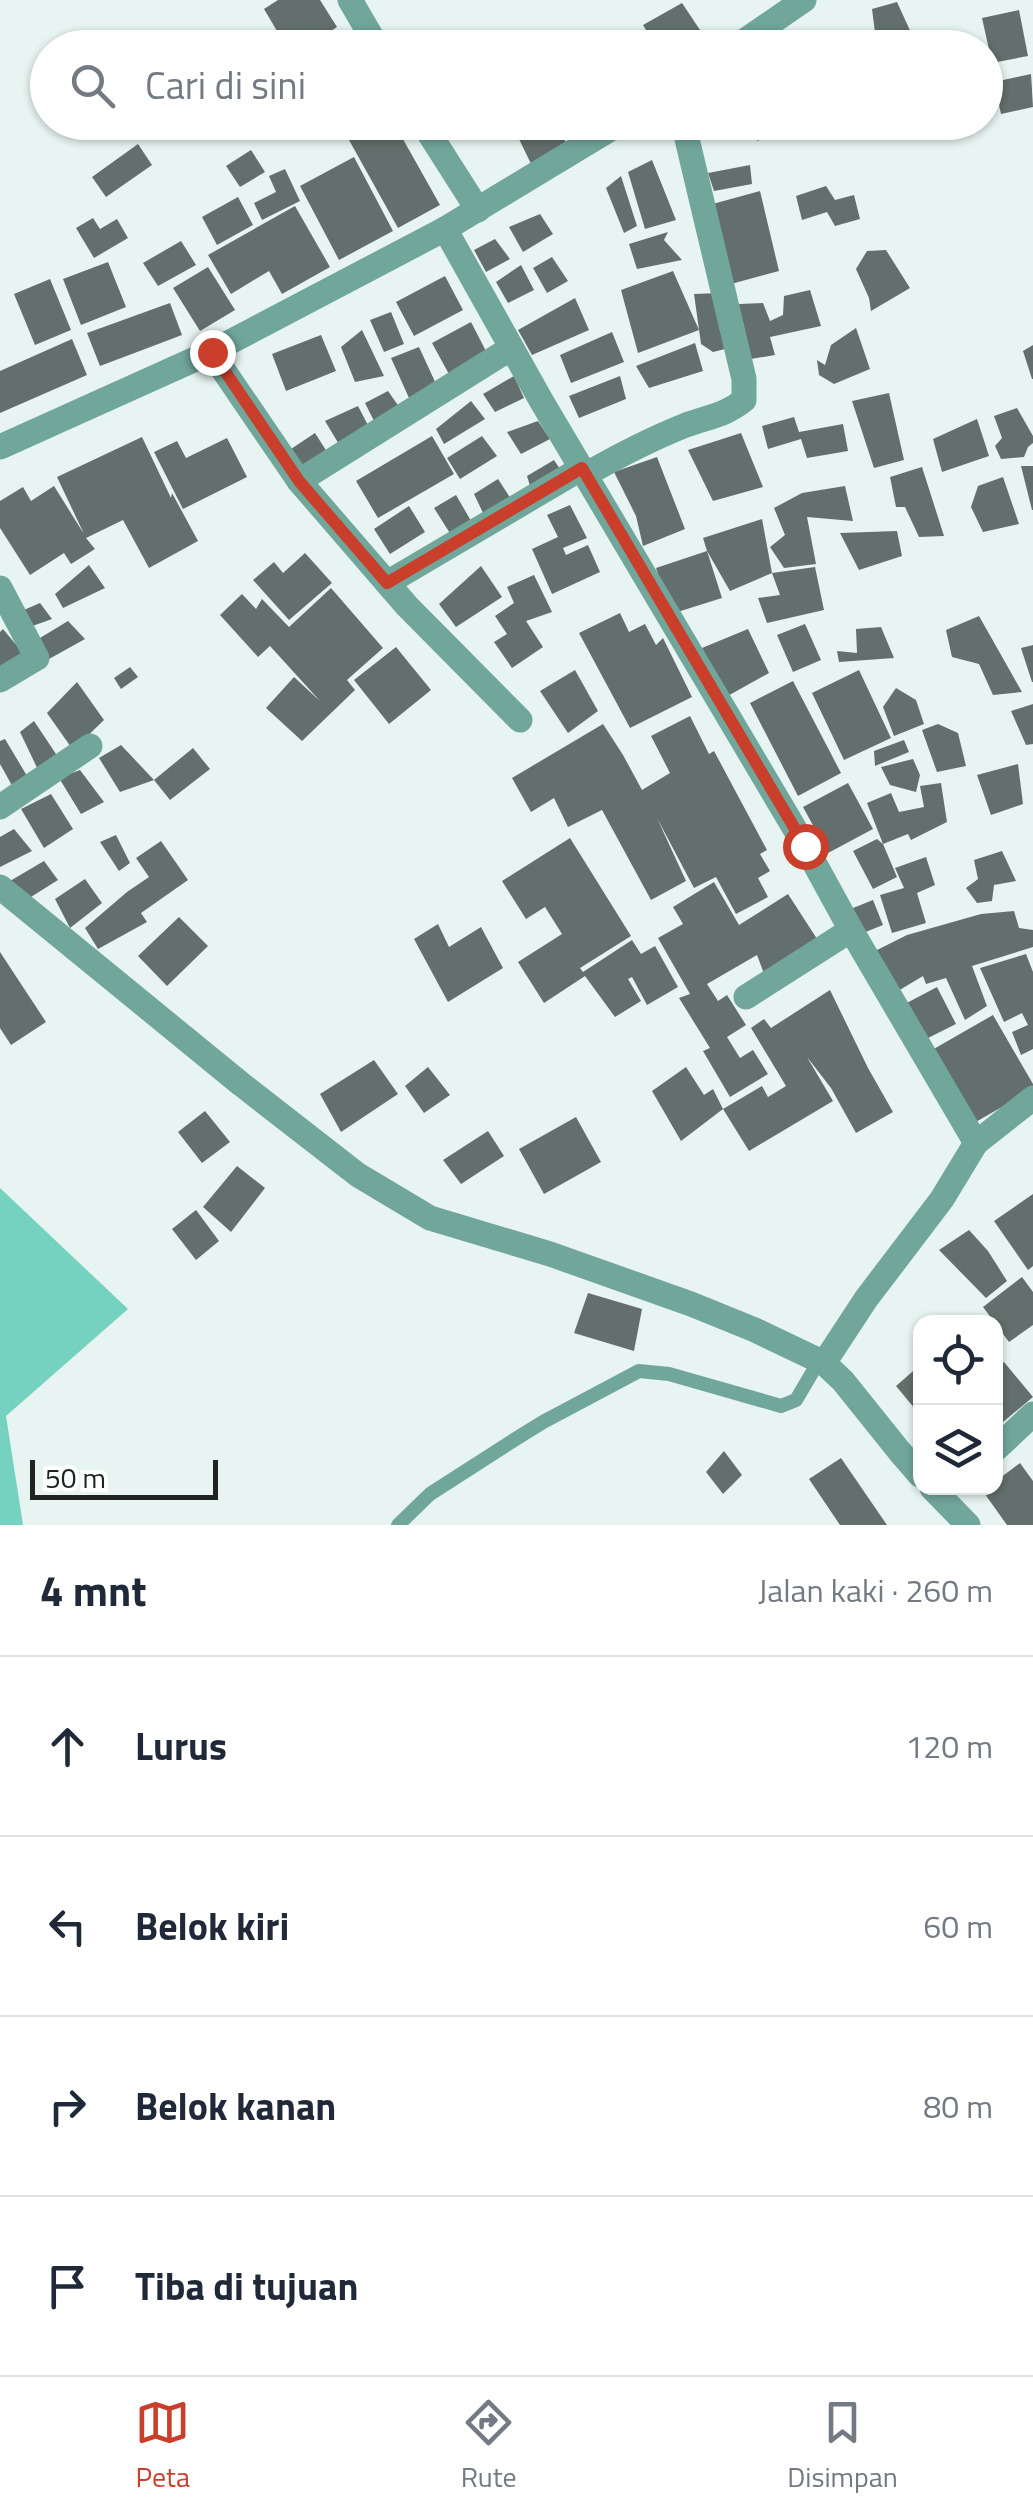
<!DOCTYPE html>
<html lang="id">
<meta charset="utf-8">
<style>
:root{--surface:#fff;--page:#f6f6f7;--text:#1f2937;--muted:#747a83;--line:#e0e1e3;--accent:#ca3e2c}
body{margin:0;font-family:"Titillium Web",sans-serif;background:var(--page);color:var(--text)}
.controls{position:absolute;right:30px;bottom:30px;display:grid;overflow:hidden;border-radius:20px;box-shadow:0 2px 8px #0004}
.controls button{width:90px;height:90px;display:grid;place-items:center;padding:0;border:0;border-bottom:2px solid var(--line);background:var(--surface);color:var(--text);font:50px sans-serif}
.scale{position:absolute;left:30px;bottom:25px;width:188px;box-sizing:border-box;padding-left:10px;border:5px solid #1f2423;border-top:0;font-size:28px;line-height:35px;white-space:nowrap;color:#1f2423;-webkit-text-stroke:8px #fcfffe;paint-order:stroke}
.stop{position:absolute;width:30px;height:30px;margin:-22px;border:8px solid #ca3e2c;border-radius:50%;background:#fff}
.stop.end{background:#ca3e2c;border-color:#fff;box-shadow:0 2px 10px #0008}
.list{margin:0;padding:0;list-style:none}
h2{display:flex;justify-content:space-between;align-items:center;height:130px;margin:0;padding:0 40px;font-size:42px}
h2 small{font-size:32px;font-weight:400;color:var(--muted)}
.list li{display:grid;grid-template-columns:65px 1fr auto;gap:30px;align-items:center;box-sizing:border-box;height:180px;padding:0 40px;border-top:2px solid var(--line)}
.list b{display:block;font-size:38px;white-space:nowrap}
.list em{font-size:32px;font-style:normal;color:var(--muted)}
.icon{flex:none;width:55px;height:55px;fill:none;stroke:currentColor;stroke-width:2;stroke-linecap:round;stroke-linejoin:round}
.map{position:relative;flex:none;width:1033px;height:1525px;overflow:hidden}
.search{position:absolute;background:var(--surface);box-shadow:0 2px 8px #0004;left:30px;right:30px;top:30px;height:110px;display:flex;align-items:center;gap:25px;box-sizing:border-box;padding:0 35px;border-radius:55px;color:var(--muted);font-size:38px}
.sheet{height:850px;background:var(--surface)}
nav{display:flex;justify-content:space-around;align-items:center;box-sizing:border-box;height:140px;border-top:2px solid var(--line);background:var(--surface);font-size:28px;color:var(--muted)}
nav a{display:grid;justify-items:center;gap:5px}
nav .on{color:var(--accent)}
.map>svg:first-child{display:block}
.green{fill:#75d1c0}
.building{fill:#636f6c}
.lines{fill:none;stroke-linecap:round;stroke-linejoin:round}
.service{stroke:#71a69b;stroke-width:14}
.minor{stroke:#71a69b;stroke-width:25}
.route{stroke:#ca3e2c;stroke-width:12}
</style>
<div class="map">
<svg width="1033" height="1525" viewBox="0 0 1033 1525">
<rect width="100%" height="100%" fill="#e7f4f1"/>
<polygon class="green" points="0,1188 128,1309 6,1416 23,1525 0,1525"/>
<g class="building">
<polygon points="278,0 320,0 337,27 305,48 287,48 264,9"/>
<polygon points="897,2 918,48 870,48 868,44 876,40 872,9"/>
<polygon points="682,3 712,48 657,48 643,25"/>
<polygon points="1019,10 1028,56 992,63 982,18"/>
<polygon points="1031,74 1033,107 1001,114 994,82"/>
<polygon points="360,122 380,122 388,138 399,132 440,205 398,228 344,131"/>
<polygon points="548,122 556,122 571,153 534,170 519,139"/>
<polygon points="753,122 782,122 783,131 757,141"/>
<polygon points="138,144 152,165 106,197 92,177"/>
<polygon points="251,150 265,172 240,187 226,166"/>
<polygon points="354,157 393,231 339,260 300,186"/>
<polygon points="652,160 676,220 645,229 628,172"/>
<polygon points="750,165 752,184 714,191 708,173"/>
<polygon points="285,169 300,201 262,220 254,203 276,192 269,176"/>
<polygon points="621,176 637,226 624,233 606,188"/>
<polygon points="826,186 835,200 854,195 860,219 835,226 827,212 802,220 796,196"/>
<polygon points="760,191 779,271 731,284 709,205"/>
<polygon points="238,197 253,225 217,245 202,217"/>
<polygon points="295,206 330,267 282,294 269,271 231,294 208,255"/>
<polygon points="540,214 553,234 523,252 509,227"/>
<polygon points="93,218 100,229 117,219 128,238 94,258 76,228"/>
<polygon points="668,232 664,240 682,260 637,269 629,244"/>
<polygon points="495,239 510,259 486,272 474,250"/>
<polygon points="181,241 196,265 158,286 143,263"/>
<polygon points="886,250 910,288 871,311 869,298 856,269 867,251"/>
<polygon points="552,257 568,281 547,293 533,268"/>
<polygon points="108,262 126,307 81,325 63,279"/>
<polygon points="521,265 534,290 508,303 496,282"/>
<polygon points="208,267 235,310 200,331 173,288"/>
<polygon points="673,271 699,330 638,353 621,290"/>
<polygon points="445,276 463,310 414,336 396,302"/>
<polygon points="50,279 71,330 35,345 14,294"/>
<polygon points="810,290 821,326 770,337 775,355 745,360 739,304 763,303 770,321 783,315 784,296"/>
<polygon points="719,293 725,349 713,352 701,344 694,294"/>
<polygon points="575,298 589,330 532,355 518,330"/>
<polygon points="170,303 182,335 100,366 87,333"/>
<polygon points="391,312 404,344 384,352 370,320"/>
<polygon points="471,322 488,355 450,376 432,343"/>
<polygon points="856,328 870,369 834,384 819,375 817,360 825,365 831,345"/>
<polygon points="362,330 384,376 355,382 341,347"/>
<polygon points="612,332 624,362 571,383 560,355"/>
<polygon points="321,335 336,371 286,391 272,354"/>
<polygon points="72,339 87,375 0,413 0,371"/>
<polygon points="695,343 703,371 649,388 636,366"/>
<polygon points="1033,345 1033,379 1032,379 1023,351"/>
<polygon points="419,347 437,386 409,398 391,358"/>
<polygon points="514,376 524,398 495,412 483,394"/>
<polygon points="620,376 626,399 579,418 569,396"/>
<polygon points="388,391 402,411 375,423 365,403"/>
<polygon points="889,393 904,460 874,468 852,401"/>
<polygon points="471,401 485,419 444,444 436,429"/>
<polygon points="358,406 371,431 340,446 325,421"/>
<polygon points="1017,408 1033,436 1033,443 1028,447 1024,457 1001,459 995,446 1002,438 994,416"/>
<polygon points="794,417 799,432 843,424 848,451 807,458 801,439 768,449 762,426"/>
<polygon points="977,419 989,456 942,472 933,439"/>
<polygon points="538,421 550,439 521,454 507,432"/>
<polygon points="315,433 329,455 305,470 291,449"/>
<polygon points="741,433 763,487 713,501 688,450"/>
<polygon points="432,436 454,474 378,518 356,481"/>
<polygon points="482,436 497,456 460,479 447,458"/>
<polygon points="142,437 171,498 172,493 198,541 149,568 123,520 86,538 95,549 71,564 64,553 30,575 0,528 0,501 23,487 31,501 54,486 84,534 57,477"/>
<polygon points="227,438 247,477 183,509 154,452 177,441 186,458"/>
<polygon points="657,457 685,529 643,546 636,516 614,472"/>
<polygon points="554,460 564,475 531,489 527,476"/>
<polygon points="1021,466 1033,466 1033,510 1032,510"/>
<polygon points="922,467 944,536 919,537 905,507 896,507 890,477"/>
<polygon points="1003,477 1019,524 983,532 971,507 978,486"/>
<polygon points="498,479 513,502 484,515 474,494"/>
<polygon points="845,486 853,521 807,517 816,564 784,568 770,547 785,535 774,508 802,493"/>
<polygon points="456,495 474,526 453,538 434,508"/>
<polygon points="570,505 587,538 563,548 566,555 588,545 600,572 552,594 532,549 558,537 547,515"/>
<polygon points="409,506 425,532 390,554 374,529"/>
<polygon points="762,519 772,573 815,567 824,610 767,623 758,598 780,595 772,573 730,591 707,551 703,538"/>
<polygon points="897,531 902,556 859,570 840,533"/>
<polygon points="707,551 722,598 671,614 656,568"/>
<polygon points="305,553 332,583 289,620 253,580 274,562 283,573"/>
<polygon points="89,565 105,588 63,608 55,594"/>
<polygon points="481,566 502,597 456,627 439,604"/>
<polygon points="534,575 552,612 526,621 543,647 512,668 494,642 507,634 495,616 514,603 507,587"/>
<polygon points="331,588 383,648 347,680 355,690 302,741 266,708 294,677 320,701 270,646 258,657 220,615 242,594 256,609 262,599 289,627"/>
<polygon points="40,603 52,619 27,628 17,613"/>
<polygon points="620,613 629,632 645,624 656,645 663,638 692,697 630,728 579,633"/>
<polygon points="979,616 1022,692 993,695 979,664 952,657 946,630"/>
<polygon points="68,621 85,639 49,659 35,641"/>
<polygon points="805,624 821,660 793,672 777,635"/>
<polygon points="881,627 894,658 839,662 837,651 857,653 856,629"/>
<polygon points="3,629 23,653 0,667 0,632"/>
<polygon points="748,629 769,673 724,698 702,648"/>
<polygon points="1033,645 1033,682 1032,682 1021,648"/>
<polygon points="396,647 431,690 389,724 354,680"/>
<polygon points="130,667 138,677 121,689 114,678"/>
<polygon points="575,670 598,711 568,733 540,691"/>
<polygon points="859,670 891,738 844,760 812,693"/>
<polygon points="793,681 841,773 798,796 750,703"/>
<polygon points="77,682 104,720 73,750 47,713"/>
<polygon points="896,688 916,700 924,724 894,736 883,707"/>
<polygon points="1033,704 1033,744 1026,745 1011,711"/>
<polygon points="690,716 709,754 714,751 767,850 760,854 770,871 758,878 768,897 736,914 716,877 694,888 657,818 686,881 651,900 602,810 568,827 554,798 531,812 512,778 603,724 623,755 642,790 670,773 651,736"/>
<polygon points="34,721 60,760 40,774 20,732"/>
<polygon points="938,724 958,733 966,766 937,772 922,730"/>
<polygon points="5,739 30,781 14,789 0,764 0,741"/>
<polygon points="904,740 909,752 875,766 874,751"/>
<polygon points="121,745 154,780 120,792 99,758"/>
<polygon points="193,748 210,769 170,800 154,780"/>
<polygon points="913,759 920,775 916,792 890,785 881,767"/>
<polygon points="1018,764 1023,804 991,815 977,775"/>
<polygon points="80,770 104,802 81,814 59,778"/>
<polygon points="848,783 873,829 828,853 803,807"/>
<polygon points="941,783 947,822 911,840 908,834 883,844 897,877 873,889 853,851 877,839 883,844 867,803 891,793 899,812 924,807 920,786"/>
<polygon points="51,794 73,829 44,848 21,809"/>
<polygon points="14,829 32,851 0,867 0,837"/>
<polygon points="116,835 130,863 119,871 100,842"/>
<polygon points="570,838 631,936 580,968 583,972 632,940 641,954 655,946 678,987 647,1005 632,977 628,979 641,1001 615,1017 585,976 544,1003 518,962 562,934 545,907 526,919 502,881"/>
<polygon points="161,841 188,880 141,913 147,922 98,949 85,928 127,892 149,877 136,858"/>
<polygon points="1002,851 1016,881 994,885 992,901 977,903 966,888 978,879 974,860"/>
<polygon points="926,857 935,885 917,893 926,923 892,933 880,895 904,888 895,868"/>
<polygon points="44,861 58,880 26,900 10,881"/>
<polygon points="85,879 102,903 70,928 55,899"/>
<polygon points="714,882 739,925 788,894 819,942 765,976 757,955 707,984 718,1001 727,995 746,1025 727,1037 740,1058 753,1050 768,1074 730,1097 703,1051 710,1048 679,998 690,994 658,938 683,924 673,907"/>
<polygon points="873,900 883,925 858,935 848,910"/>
<polygon points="1014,911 1019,928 1033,930 1033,947 972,966 987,1006 965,1020 946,978 926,984 923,976 893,994 871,953 907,935 981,914"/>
<polygon points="179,917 208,946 167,986 138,956"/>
<polygon points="438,924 449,947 481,927 503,968 448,1002 414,939"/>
<polygon points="0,952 46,1022 11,1045 0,1028"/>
<polygon points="1026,954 1033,972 1033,1049 1021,1055 1012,1032 1028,1025 1022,1013 1004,1022 980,968"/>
<polygon points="937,987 956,1024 922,1041 903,1005"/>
<polygon points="830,990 868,1068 893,1112 856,1133 831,1088 807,1057 833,1101 749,1151 723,1109 681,1141 652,1091 686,1067 704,1095 713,1089 723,1109 762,1086 768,1097 786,1086 751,1028 764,1019 771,1028"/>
<polygon points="993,1015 1033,1084 1033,1089 974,1123 932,1050"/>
<polygon points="374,1060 398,1094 341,1132 320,1094"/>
<polygon points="428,1067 450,1095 424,1113 405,1086"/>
<polygon points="205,1111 230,1142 202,1163 178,1132"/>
<polygon points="576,1117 601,1162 544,1194 519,1149"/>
<polygon points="488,1131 504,1156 461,1184 443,1160"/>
<polygon points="237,1166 265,1188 231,1232 203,1207"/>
<polygon points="1033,1194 1033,1266 1028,1270 994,1221"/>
<polygon points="196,1210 219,1241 196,1260 172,1229"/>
<polygon points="969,1230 988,1251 1007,1281 986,1298 939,1250"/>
<polygon points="1022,1277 1033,1292 1033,1325 1009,1342 983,1307"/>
<polygon points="588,1293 642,1309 634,1351 574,1333"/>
<polygon points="1004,1362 1033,1397 996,1428 996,1369"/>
<polygon points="920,1365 920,1415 896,1386"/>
<polygon points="724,1451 742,1475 723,1494 706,1472"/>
<polygon points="841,1458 887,1525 840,1525 809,1479"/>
<polygon points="1020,1463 1033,1481 1033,1525 1007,1525 982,1490 986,1488 996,1488 996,1481"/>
</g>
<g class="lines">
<polyline class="service" points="398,1525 430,1494 514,1440 543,1422 639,1371 669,1374 781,1406 796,1400 819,1361"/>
<g class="minor">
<polyline points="350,0 378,48"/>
<polyline points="734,48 804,0"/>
<polyline points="422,122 478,210"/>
<polyline points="445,229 542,402 805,846 851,930 976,1143"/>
<polyline points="211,352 299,481 407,606 520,720"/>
<polyline points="0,447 211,352 445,229 622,122"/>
<path d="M 585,475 C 618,456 651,439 686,425 C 708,417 726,415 744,400 L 744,379 L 683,122"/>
<polyline points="299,481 511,348"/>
<polyline points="387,583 582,468"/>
<polyline points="0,588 37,658 0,680"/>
<polyline points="0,807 90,746"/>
<polyline points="0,887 241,1084 358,1175 430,1218 550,1254 691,1304 755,1330 824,1363 843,1381 900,1452 920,1475"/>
<polyline points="746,997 851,930"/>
<polyline points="824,1363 866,1299 942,1199 976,1143 1033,1098"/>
<polyline points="996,1449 1033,1414"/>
<polyline points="932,1488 968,1525"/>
</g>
</g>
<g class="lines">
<polyline class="route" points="212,352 299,481 387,583 582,468 805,846"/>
</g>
</svg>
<div class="controls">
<button><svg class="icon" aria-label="locate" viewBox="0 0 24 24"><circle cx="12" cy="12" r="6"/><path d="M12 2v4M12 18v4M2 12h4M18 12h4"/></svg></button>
<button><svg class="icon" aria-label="layers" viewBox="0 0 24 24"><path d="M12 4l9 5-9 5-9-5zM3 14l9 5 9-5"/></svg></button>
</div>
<div class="scale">50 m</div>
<div class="stop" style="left:805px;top:846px"></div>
<div class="stop end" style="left:212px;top:352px"></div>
<div class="search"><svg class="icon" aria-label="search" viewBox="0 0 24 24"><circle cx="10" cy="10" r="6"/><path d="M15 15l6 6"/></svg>Cari di sini</div>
</div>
<section class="sheet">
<h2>4 mnt<small>Jalan kaki · 260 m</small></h2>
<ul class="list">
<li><svg class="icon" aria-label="ahead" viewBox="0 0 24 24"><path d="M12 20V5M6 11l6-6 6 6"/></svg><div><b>Lurus</b></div><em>120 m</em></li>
<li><svg class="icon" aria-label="left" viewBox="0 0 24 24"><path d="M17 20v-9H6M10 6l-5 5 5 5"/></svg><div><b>Belok kiri</b></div><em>60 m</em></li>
<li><svg class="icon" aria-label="right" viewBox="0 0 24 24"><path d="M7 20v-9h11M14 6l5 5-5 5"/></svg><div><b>Belok kanan</b></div><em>80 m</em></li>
<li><svg class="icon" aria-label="arrive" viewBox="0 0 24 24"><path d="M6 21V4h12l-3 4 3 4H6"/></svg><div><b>Tiba di tujuan</b></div></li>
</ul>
</section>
<nav>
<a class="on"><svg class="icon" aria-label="map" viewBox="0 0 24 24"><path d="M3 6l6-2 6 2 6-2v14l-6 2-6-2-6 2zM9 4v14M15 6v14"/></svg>Peta</a>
<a><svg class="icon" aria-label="directions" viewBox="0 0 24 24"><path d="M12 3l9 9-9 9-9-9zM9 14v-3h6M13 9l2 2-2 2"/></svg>Rute</a>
<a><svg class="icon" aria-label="saved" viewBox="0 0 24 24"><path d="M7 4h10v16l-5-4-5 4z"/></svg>Disimpan</a>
</nav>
